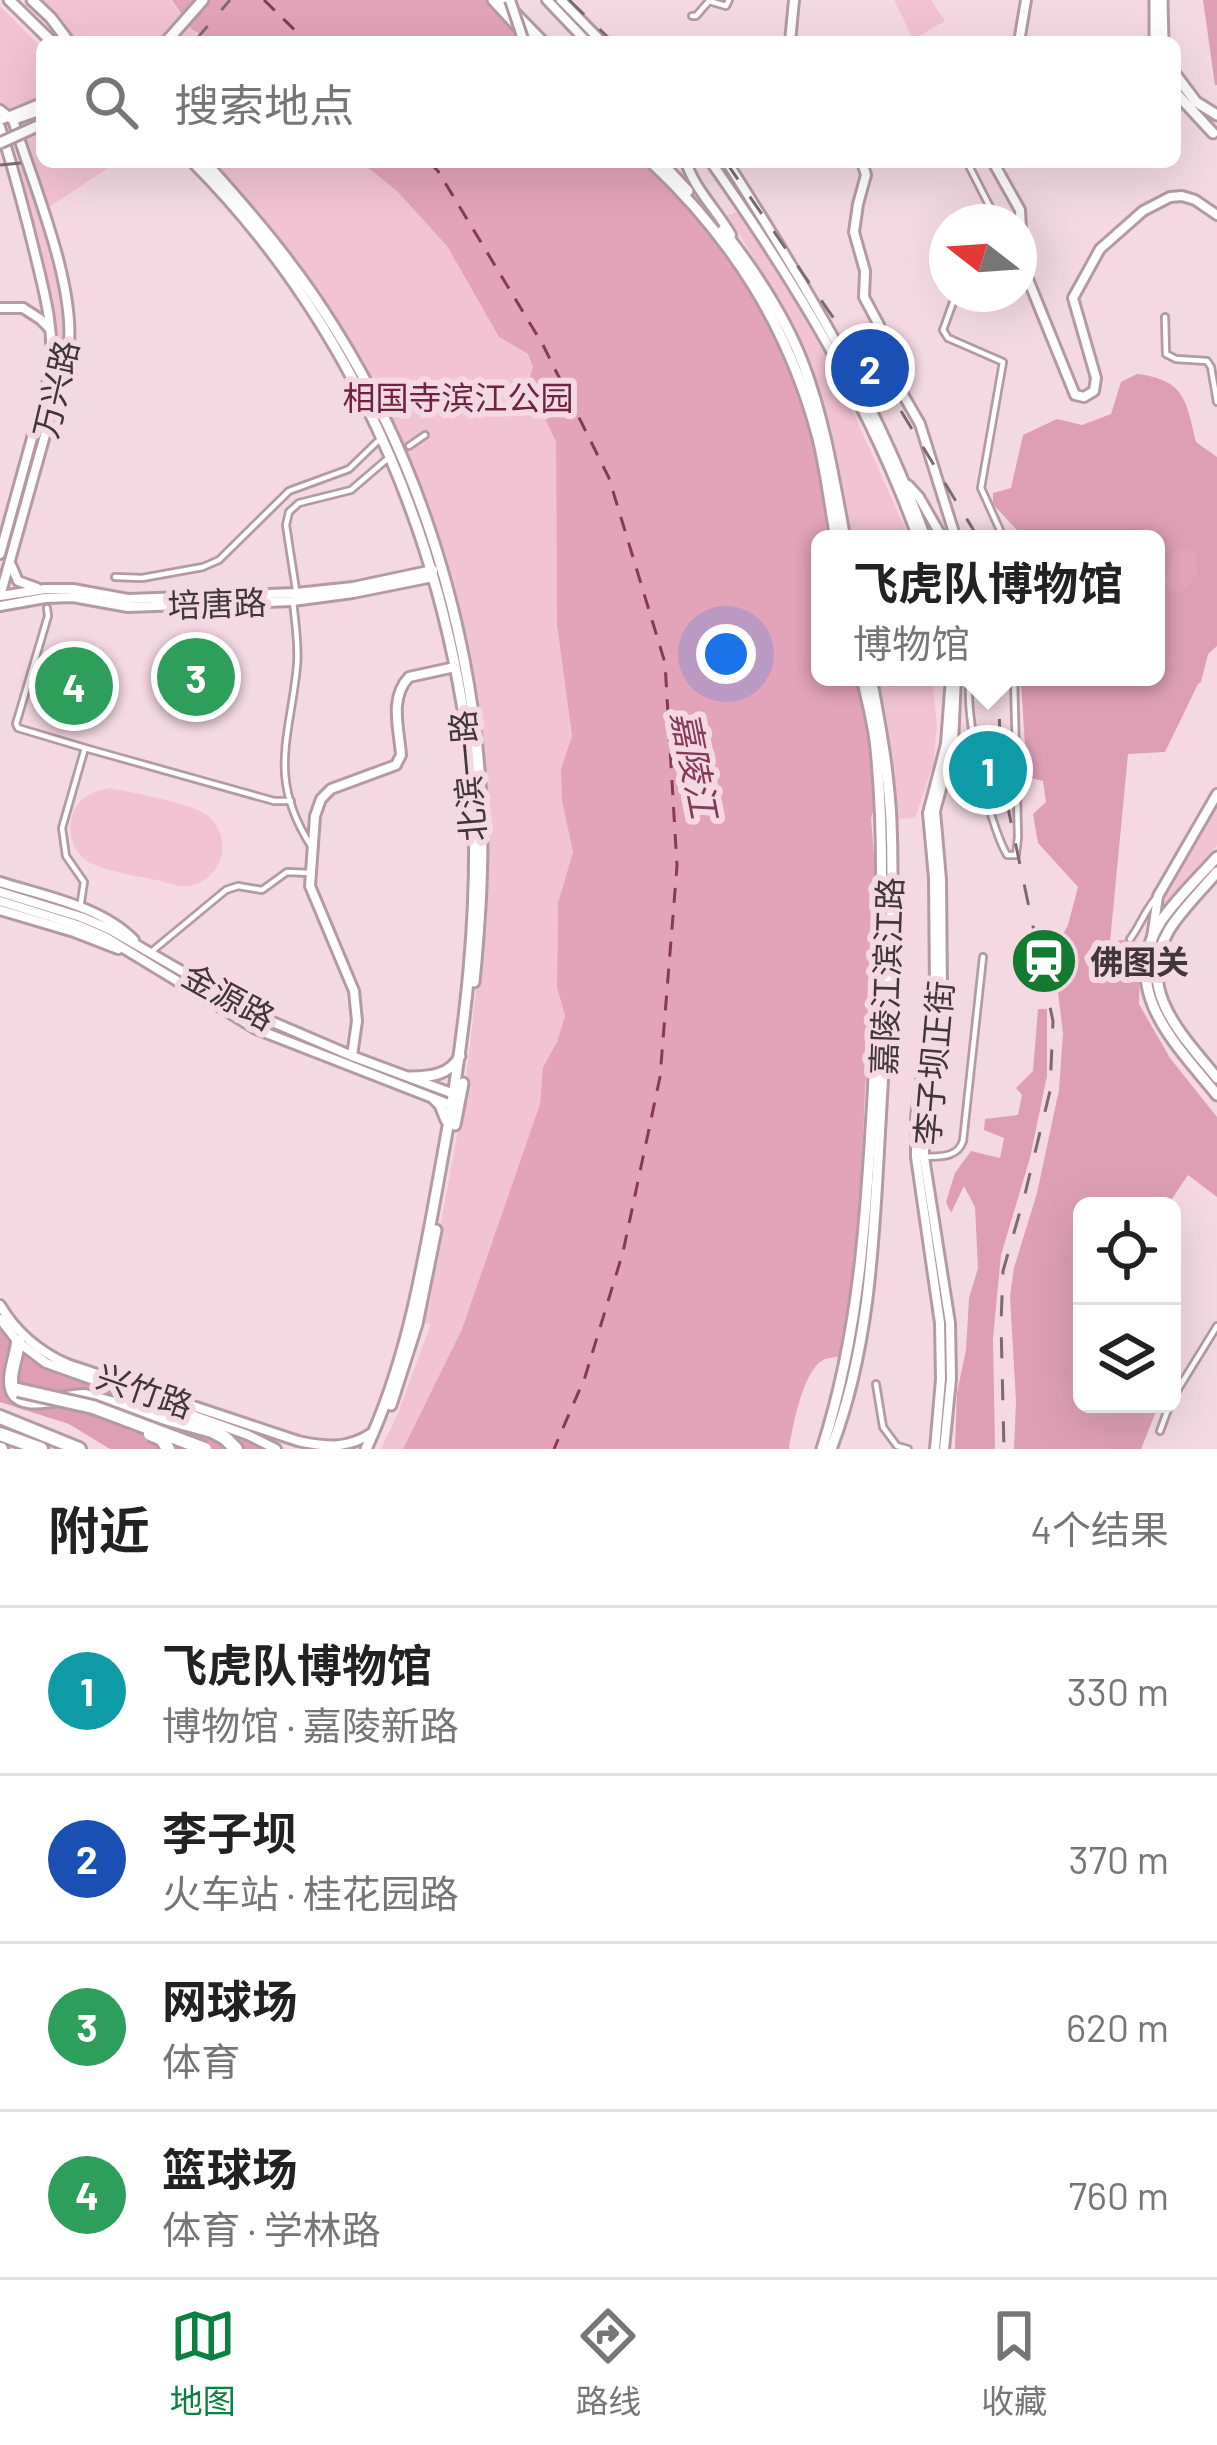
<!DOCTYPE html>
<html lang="zh">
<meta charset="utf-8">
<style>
:root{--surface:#fff;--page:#f6f6f6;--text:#222;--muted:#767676;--line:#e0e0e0;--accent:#0b8043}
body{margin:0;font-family:Barlow,"Noto Sans SC",sans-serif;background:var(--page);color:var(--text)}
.controls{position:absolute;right:36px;bottom:36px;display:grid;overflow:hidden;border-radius:18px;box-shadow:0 12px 48px #0002}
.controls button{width:108px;height:108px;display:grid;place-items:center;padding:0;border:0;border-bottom:3px solid var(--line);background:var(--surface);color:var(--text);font:60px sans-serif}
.compass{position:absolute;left:929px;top:204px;width:108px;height:108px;border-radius:50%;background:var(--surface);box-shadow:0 12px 48px #0002;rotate:287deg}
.you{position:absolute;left:726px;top:654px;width:42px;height:42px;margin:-30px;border:9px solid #fff;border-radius:50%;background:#1a73e8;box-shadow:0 0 0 18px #1a73e833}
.badge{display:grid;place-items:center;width:78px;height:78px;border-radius:50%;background:var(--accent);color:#fff;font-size:39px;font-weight:700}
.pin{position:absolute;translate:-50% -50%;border:6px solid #fff;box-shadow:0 3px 12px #0006}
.popup{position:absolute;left:811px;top:530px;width:354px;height:156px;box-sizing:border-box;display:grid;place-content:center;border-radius:18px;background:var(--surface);filter:drop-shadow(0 3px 9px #0005);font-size:39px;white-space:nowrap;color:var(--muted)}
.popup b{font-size:45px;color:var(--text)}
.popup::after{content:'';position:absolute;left:50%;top:100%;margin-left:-24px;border:24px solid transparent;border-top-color:var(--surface)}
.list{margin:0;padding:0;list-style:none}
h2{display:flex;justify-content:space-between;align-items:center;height:156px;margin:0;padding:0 48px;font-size:51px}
h2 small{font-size:39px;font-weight:400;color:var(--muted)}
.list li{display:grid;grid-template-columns:78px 1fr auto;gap:36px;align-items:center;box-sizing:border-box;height:168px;padding:0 48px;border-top:3px solid var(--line)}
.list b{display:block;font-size:45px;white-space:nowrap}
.list p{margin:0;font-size:39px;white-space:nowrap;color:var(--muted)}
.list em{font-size:39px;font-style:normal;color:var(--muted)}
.icon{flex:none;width:66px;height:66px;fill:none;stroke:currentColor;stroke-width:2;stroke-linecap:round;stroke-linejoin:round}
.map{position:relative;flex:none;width:1217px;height:1449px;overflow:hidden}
.search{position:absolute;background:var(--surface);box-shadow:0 12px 48px #0002;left:36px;right:36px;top:36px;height:132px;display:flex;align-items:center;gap:30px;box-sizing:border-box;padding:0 42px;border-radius:18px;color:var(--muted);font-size:45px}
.sheet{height:828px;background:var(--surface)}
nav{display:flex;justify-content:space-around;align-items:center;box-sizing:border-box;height:168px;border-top:3px solid var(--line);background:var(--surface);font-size:33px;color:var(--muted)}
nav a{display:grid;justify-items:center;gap:6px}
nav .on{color:var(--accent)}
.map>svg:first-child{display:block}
.green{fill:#f2c3d3}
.forest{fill:#de9fb4}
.water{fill:#e3a3b9}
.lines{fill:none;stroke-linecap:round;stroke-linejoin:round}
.ferry{stroke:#863a58;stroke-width:3;stroke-dasharray:15 12;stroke-linecap:butt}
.street-casing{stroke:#b49ba3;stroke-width:10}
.secondary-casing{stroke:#b49ba3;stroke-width:14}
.primary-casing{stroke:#b49ba3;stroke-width:15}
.highway-casing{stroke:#b49ba3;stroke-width:18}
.street{stroke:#fff;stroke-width:4.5}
.secondary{stroke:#fff;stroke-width:8}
.primary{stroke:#fff;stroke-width:9}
.highway{stroke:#fff;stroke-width:12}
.rail{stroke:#7b6b71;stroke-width:3;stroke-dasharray:21 21;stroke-linecap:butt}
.secondary-bridge-casing{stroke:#b49ba3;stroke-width:14;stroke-linecap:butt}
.primary-bridge-casing{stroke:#b49ba3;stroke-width:15;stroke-linecap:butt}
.highway-bridge-casing{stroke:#b49ba3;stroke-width:18;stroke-linecap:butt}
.secondary-bridge{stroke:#fff;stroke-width:8}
.primary-bridge{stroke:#fff;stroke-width:9}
.highway-bridge{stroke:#fff;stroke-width:12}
.labels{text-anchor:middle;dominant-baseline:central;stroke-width:12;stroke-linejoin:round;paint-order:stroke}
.street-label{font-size:33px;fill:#41363a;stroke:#f4d9e2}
.park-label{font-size:33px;fill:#6e2443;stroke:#f4d9e2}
.poi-label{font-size:33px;font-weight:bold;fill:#41363a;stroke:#f4d9e2;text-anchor:start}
.water-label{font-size:36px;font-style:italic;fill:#863a58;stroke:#f4d9e2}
</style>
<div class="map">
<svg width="1217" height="1449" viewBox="0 0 1217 1449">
<rect width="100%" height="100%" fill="#f4d9e2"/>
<g class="green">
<polygon points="41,0 171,0 191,30 219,42 74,42"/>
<polygon points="894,0 931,0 945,21 913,39"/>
<polygon points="0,6 42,48 42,97 0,111"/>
<polygon points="42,121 42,162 117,162 49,207 24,134"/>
<polygon points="19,149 60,287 66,323 65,350 58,372 57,334 42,255 16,150"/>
<polygon points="210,162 361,162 397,191 447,246 499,337 528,354 534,367 531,389 556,442 557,625 572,736 561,769 562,801 573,852 558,903 557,987 565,1016 557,1042 543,1067 540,1104 462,1329 403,1449 381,1449 398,1413 431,1324 420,1322 429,1288 464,1097 481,947 479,737 457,607 435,537 368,381 337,323 264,223"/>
<path d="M 738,212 L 782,277 L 834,370 L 910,539 L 851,539 C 840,480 831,420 809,364 C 788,311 757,263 727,215 Z"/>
<polygon points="69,661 92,668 74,727 51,720"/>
<polygon points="877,677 932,677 937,725 933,765 915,818 896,819 888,735"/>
<path d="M 110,788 C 132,793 193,803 208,816 C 234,838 223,881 188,886 C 179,887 170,884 161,881 C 140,876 106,872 89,862 C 66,849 64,814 84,798 C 92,792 101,790 110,788 Z"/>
<polygon points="1217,800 1217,845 1161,911 1157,908 1161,897"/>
</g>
<g class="forest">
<polygon points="1203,0 1217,0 1217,85 1215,85"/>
<path d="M 1137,374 C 1185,380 1186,400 1196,442 L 1217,457 L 1217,646 L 1208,654 L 1201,682 L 1198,684 L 1165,752 L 1128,754 L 1110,942 L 1130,939 L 1141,943 L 1139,1004 L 1170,1058 L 1217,1117 L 1217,1197 L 1188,1175 L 1167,1206 L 1082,1206 L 1082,1404 L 1159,1404 L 1141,1449 L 1014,1449 L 1016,1401 L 1010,1296 L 1014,1268 L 1037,1193 L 1059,1090 L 1063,1033 L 1053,952 L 1068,925 L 1078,887 L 1038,843 L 1033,814 L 1046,802 L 1043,781 L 1027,777 L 1021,682 L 1022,677 L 1156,677 L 1156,539 L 1025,539 L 993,504 L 993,493 L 1011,488 L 1023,435 L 1057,419 L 1082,425 L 1111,414 L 1121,382 Z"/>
<polygon points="1038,1009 1047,1009 1047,1076 1030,1158 1001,1255 993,1338 995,1449 955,1449 957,1393 966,1350 969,1298 978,1268 975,1207 964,1186 951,1213 946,1202 955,1173 971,1151 1000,1158 1004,1138 984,1130 985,1119 1018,1115 1022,1095 1016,1088 1033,1071"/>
<polygon points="0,1327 29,1359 54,1372 246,1440 264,1449 110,1449 69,1424 0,1402"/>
</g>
<g class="water">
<polygon points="172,0 501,0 525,42 219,42 192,30"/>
<path d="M 361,162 L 660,162 L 782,326 L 827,473 L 840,539 L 820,539 L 820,677 L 868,677 L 886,774 L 871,818 L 875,870 L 877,968 L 865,1090 L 859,1236 L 851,1354 C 841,1358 831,1356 823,1360 C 803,1371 792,1428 789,1449 L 403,1449 L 462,1329 L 540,1104 L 543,1067 L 557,1042 L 565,1016 L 557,987 L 558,903 L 573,852 L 562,801 L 561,769 L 572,736 L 557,625 L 556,442 L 531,389 L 530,377 L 533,367 L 528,354 L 499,337 L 447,246 L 397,191 Z"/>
<polygon points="1177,548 1195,553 1198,573 1184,590 1176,593 1164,585 1165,574"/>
</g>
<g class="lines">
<g class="ferry">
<polyline points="264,0 307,42"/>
<polyline points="429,162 438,171 543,345 609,478 665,663 677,866 660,1077 623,1252 585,1377 554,1449"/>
</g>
<defs>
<g id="street">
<polyline points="692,16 696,16 709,1 726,6 729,0"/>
<polyline points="967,162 990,207 987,222"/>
<polyline points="956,294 943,330 948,338 1003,362 981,488 1004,539"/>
<polyline points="1165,317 1166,354 1176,359 1207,361 1211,367 1217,402"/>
<polyline points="409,446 425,435"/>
<polyline points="115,577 142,578 203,567 219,560 289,491 349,469 380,439"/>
<polyline points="296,590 286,525 289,512 299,503 351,490 386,460"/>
<path d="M 293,601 C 295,622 299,644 297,666 C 290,738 267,777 311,846"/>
<polyline points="47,608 48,616 16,724 18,728 85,748"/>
<path d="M 970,677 C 964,714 988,822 1007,855 L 1016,855 L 1018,837 L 1014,677"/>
<polyline points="80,908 84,882 66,856 62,828 85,748 274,801 291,801"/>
<path d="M 1130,939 C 1140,927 1147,905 1158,896"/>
<polyline points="151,952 226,890 238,886 262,890 287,872 310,873"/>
<path d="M 922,1157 C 938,1156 957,1159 963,1141 L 983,957"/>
<polyline points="876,1384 883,1427 897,1446 908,1449"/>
<polyline points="1172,1399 1217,1326"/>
<polyline points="1160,1431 1170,1404"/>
</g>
<g id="secondary">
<polyline points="547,0 587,42"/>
<polyline points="561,0 602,42"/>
<polyline points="790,42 794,0"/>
<polyline points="1019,42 1026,0"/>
<path d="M 0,110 L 13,120 C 33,184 78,288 68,353 L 0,596 L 45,589 L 73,589 L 128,599 L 296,593 L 353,587 L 433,570"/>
<polyline points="0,120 42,103"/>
<polyline points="13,120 42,110"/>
<path d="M 0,127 C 14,171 26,216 37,262 C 46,299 55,334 50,373 L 0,554"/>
<path d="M 686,162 C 695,190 717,210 731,235"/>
<path d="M 711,162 C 793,279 870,404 918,539"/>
<path d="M 727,162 C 803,281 879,405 926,539"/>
<polyline points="862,162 866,175 858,204 854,232 865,271 864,297 879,325 889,370 920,424 956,539"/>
<polyline points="993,162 1020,210 1023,267 1075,395 1084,397 1094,391 1096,378 1073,298 1100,249 1143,211 1170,197 1182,196 1195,200 1217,215"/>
<polyline points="0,308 23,308"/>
<polyline points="23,308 40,319 50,329"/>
<polyline points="908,485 919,497 943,539"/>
<polyline points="11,565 18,581 37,588"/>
<polyline points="0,606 45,598 73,597 128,607 293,601 353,593 433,577"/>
<path d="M 0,882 C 44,896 101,906 134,940"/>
<polyline points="0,892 81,917 109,929 261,1017 352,1056 454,1094"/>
<polyline points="0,901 77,925 105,937 256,1029 456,1107"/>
<polyline points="0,910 74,932 118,949"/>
<polyline points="1152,938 1158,896 1217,794"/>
<path d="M 352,1056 L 357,1021 L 354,991 L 310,886 L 315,816 L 321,799 L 331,789 L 396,765 L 401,755 C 399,728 389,698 409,677 L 455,667"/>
<path d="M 0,1305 C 16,1332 38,1351 67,1364 L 298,1441 C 325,1447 347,1449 370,1434"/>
<polyline points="0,1319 18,1342 46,1363 248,1435 276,1449"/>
<polyline points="935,1449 941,1379 940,1323 916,1157 916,1116 935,992 934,878 928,813 946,744 951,677"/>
<polyline points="944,1449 951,1379 950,1323 924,1157 924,1116 942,993 941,880 935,811 953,744 956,677"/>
</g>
<g id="primary">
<polyline points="9,0 52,42"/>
<polyline points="32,0 51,18 69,42"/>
<polyline points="493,0 532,42"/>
<polyline points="502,0 543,42"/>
<polyline points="1155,0 1155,42"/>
<polyline points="1162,0 1163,42"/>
<polyline points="166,42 203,0"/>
<polyline points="1175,74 1196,102 1217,115"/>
<polyline points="1175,92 1213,133"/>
<path d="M 193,162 C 333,303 421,486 458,681 C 463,710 469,740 472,771 C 481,902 466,1030 442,1160 C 424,1258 409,1357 366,1449"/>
<path d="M 205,162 C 252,214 297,267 334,327 C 422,466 473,636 481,800 C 484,861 480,922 474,982"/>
<path d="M 651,162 C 733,239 789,328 818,438 C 826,471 830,506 836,539"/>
<polyline points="661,162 688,191"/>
<path d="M 723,230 C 755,271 786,318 804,366 C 825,422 834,481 845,539"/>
<path d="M 1217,857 C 1198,878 1177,898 1161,921 C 1117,990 1177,1045 1217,1095"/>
<path d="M 1217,872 C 1201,891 1182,909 1169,930 C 1134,989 1182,1035 1217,1078"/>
<path d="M 410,1077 C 430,1077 450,1075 460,1056"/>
<polyline points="434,1099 440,1105 446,1120"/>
<polyline points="455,1125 463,1083"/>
<polyline points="391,1405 417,1324 436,1230"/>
<path d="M 822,1449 C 861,1328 867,1204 874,1078 C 879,968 887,859 876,749 C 874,725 867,701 862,677"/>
<path d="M 831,1449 C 873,1340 874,1222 881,1106 C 886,1012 895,917 891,822 C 889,773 880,725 871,677"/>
</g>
<g id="highway">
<path d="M 18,1342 C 17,1354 11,1368 11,1380 C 10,1417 64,1395 85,1396 L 212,1431 L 225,1438 L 236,1449"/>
<polyline points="0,1417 79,1449"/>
<polyline points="0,1434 41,1449"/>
<polyline points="0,1449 1,1449"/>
</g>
</defs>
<use href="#street" class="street-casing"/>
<use href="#secondary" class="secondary-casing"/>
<use href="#primary" class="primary-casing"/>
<use href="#highway" class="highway-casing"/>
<use href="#street" class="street"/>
<use href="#secondary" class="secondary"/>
<use href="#primary" class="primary"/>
<use href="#highway" class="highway"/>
<g class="rail">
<polyline points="569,0 613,42"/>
<polyline points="194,42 230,0"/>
<polyline points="726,162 839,326"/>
<polyline points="0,165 42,161"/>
<polyline points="901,411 979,539"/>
<polyline points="999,677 1000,770 1053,1021 1050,1091 1025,1194 1003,1271 1001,1323 1004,1449"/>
</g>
<defs>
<polyline id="secondary-bridge" points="510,0 524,42"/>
<polyline id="primary-bridge" points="0,143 42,124"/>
<g id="highway-bridge">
<polyline points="18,1390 93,1407 205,1449"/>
<polyline points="150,1434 162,1439 168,1449"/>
</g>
</defs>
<use href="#secondary-bridge" class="secondary-bridge-casing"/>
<use href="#primary-bridge" class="primary-bridge-casing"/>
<use href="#highway-bridge" class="highway-bridge-casing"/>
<use href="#secondary-bridge" class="secondary-bridge"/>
<use href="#primary-bridge" class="primary-bridge"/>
<use href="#highway-bridge" class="highway-bridge"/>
</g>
<defs>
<symbol id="station-disc" viewBox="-11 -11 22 22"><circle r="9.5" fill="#127b2f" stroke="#f4d9e2"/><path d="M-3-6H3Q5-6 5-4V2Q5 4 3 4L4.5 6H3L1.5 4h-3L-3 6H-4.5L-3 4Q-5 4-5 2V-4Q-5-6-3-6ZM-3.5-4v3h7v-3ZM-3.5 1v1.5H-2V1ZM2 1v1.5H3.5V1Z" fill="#fff"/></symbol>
</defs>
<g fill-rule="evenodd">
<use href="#station-disc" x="1006" y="923" width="76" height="76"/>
</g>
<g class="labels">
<g class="street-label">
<text transform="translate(55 389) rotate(-77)">万兴路</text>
<text transform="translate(217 603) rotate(-2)">培唐路</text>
<text transform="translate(467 776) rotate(-95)">北滨一路</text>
<text transform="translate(886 976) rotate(-88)">嘉陵江滨江路</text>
<text transform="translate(229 996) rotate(29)">金源路</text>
<text transform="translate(933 1063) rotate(-85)">李子坝正街</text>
<text transform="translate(145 1390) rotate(19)">兴竹路</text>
</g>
<g class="park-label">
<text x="458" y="397">相国寺滨江公园</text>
</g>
<g class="poi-label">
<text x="1090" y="961">佛图关</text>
</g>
<g class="water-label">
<text transform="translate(696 764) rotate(79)">嘉陵江</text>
</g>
</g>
</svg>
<div class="controls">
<button><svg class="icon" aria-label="locate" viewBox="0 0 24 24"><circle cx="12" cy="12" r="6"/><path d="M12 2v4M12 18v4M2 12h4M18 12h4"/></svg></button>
<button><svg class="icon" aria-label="layers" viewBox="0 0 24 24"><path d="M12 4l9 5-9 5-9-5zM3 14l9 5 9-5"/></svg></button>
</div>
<svg class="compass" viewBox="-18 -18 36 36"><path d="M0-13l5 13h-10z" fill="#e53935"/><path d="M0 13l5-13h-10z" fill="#767676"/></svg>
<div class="you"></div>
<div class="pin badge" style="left:988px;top:770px;background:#0f9aa8">1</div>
<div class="popup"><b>飞虎队博物馆</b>博物馆</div>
<div class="pin badge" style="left:870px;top:368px;background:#1a4fb4">2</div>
<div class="pin badge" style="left:196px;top:677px;background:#2e9e5b">3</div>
<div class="pin badge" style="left:74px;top:686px;background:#2e9e5b">4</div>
<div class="search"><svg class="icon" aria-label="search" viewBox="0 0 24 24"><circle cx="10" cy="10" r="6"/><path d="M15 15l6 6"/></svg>搜索地点</div>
</div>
<section class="sheet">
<h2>附近<small>4个结果</small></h2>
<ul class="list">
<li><span class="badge" style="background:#0f9aa8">1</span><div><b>飞虎队博物馆</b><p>博物馆 · 嘉陵新路</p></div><em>330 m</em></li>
<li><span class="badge" style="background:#1a4fb4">2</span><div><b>李子坝</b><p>火车站 · 桂花园路</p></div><em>370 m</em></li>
<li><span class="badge" style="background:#2e9e5b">3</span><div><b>网球场</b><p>体育</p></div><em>620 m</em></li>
<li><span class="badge" style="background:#2e9e5b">4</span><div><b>篮球场</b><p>体育 · 学林路</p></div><em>760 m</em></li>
</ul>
</section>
<nav>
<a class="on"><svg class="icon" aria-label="map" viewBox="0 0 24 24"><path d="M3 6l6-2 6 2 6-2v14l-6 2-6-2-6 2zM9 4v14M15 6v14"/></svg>地图</a>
<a><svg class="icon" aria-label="directions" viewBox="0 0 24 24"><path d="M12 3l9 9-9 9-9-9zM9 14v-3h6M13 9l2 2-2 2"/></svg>路线</a>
<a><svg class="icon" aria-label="saved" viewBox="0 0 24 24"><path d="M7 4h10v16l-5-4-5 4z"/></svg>收藏</a>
</nav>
